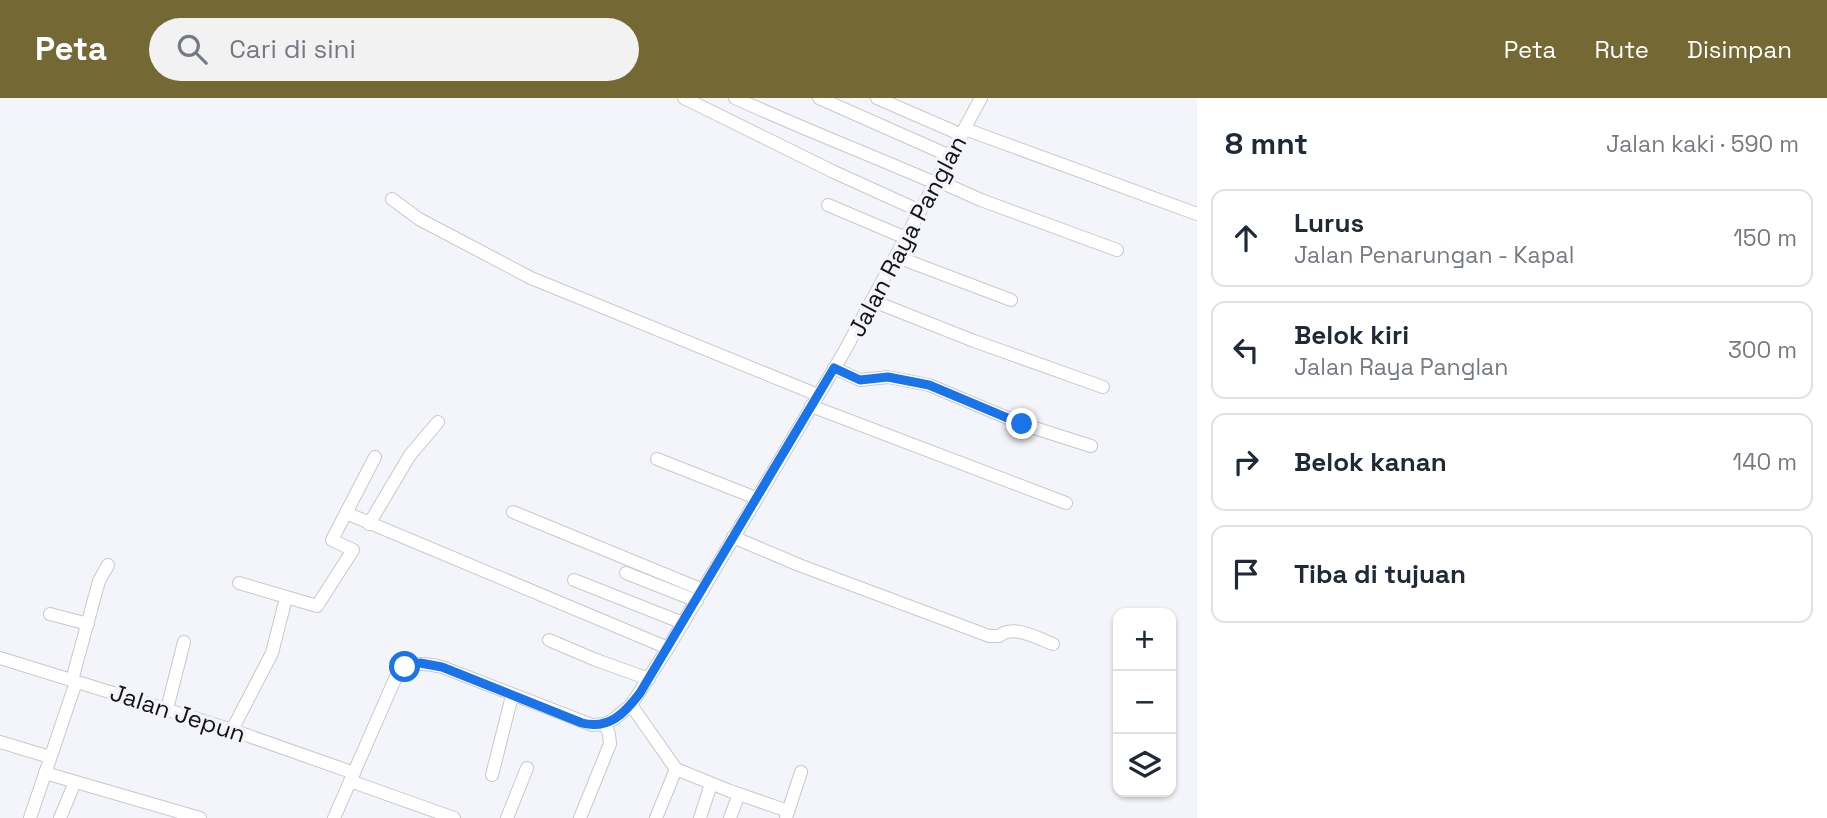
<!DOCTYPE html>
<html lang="id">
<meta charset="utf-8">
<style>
:root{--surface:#fff;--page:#f2f2f3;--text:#1f2937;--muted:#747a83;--line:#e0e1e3;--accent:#746835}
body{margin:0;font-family:"Space Grotesk",sans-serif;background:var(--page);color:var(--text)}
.controls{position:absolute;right:21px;bottom:21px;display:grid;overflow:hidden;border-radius:14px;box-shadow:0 2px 5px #0004}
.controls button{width:63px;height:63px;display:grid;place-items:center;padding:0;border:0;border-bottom:2px solid var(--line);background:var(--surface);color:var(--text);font:35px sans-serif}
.stop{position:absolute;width:21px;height:21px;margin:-16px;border:5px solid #1a73e8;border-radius:50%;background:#fff}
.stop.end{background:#1a73e8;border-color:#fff;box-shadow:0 2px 7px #0008}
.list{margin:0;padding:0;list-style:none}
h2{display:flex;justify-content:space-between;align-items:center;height:91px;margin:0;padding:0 28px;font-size:30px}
h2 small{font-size:23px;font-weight:400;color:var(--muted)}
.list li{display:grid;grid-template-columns:46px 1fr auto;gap:21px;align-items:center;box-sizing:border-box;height:98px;margin:0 14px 14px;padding:0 14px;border:2px solid var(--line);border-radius:14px}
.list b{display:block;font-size:26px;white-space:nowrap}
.list p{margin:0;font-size:23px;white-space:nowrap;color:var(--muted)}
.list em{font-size:23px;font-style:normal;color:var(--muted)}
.icon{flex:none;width:38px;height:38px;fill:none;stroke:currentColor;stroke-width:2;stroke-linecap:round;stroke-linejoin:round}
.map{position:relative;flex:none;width:1197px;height:720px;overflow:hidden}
header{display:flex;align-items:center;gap:42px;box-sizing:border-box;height:98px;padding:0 35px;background:var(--accent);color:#fff}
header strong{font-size:33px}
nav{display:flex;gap:38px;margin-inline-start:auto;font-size:24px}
.search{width:490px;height:63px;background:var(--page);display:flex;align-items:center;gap:18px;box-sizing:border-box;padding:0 24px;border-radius:38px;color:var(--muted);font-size:26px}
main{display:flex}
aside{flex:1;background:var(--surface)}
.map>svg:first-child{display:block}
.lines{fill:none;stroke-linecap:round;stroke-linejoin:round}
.minor-casing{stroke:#c8c8cd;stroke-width:14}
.minor{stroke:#fff;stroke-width:12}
.route{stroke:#1a73e8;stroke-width:9}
.labels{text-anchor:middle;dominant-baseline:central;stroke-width:7;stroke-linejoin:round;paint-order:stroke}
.street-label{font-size:24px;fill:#141416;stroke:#f4f5fa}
</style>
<header>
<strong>Peta</strong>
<div class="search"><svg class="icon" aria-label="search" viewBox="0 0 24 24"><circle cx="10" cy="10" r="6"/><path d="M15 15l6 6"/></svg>Cari di sini</div>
<nav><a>Peta</a><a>Rute</a><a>Disimpan</a></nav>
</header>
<main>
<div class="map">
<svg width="1197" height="720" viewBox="0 0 1197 720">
<rect width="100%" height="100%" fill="#f4f5fa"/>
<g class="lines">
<defs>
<g id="minor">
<polyline points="684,0 834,74 920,113"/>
<path d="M 735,0 C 801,30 868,56 935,85"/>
<polyline points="819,0 950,58"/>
<polyline points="877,0 962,37"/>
<polyline points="965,31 1197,116"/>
<polyline points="936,82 981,102 1117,152"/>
<polyline points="392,101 419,121 531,180 818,297"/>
<polyline points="828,107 906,140"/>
<polyline points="897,159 1011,202"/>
<polyline points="873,203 974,243 1103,289"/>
<polyline points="834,270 860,282 888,279 929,287 1022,326 1091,348"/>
<polyline points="811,308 1066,405"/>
<polyline points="657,361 756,400"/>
<polyline points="513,414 703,492"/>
<polyline points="346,415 668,550"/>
<polyline points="369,426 410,357 438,324"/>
<path d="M 733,439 L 799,467 L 989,538 L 999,538 C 1014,526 1037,540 1053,546"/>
<polyline points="626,475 697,503"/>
<polyline points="574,482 683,525"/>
<polyline points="239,485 317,508 353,452 332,442 375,359"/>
<polyline points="50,516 88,526"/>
<polyline points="549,542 596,562 649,581"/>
<polyline points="0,560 232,632 354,675"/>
<polyline points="72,582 99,483 108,467"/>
<polyline points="631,607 676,671 730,693 788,713"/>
<polyline points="167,611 184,544"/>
<polyline points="232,632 272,555 286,500"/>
<polyline points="0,644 50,659"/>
<polyline points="45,675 200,720"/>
<polyline points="492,677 512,598"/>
<polyline points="350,683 454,720"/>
<polyline points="30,720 76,584"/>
<polyline points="60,720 75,684"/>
<path d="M 334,720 L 395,581 C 406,563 422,564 442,569 L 592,627 L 605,626 L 614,621 L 631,607 L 668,550 L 844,254 L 981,0"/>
<polyline points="507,720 527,670"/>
<polyline points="580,720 610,646 609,636 605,626"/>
<polyline points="656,720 676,671"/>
<polyline points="700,720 711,686"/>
<polyline points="730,720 739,696"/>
<polyline points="786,720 801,674"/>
</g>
</defs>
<use href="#minor" class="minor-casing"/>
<use href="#minor" class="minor"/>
</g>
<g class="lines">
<path class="route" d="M 405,569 L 420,565 L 442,569 L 582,625 C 609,632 625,615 640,595 L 834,270 L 860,282 L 888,279 L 929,287 L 1022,326"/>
</g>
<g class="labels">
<g class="street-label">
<text transform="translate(907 138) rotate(-62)">Jalan Raya Panglan</text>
<text transform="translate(178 615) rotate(18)">Jalan Jepun</text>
</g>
</g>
</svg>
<div class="controls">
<button>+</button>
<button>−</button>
<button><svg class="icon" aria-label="layers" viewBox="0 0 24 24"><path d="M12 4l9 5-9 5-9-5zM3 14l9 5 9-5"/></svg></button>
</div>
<div class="stop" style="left:405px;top:569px"></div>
<div class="stop end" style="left:1022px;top:326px"></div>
</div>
<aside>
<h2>8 mnt<small>Jalan kaki · 590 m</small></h2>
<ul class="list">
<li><svg class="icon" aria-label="ahead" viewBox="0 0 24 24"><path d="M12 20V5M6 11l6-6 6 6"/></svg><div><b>Lurus</b><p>Jalan Penarungan - Kapal</p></div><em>150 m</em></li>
<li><svg class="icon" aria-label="left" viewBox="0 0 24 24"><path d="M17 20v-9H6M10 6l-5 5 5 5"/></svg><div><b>Belok kiri</b><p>Jalan Raya Panglan</p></div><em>300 m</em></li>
<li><svg class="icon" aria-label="right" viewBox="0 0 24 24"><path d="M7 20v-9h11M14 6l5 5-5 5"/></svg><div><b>Belok kanan</b></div><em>140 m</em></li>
<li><svg class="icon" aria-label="arrive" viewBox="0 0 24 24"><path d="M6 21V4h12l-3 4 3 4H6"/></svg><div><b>Tiba di tujuan</b></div></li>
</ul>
</aside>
</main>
